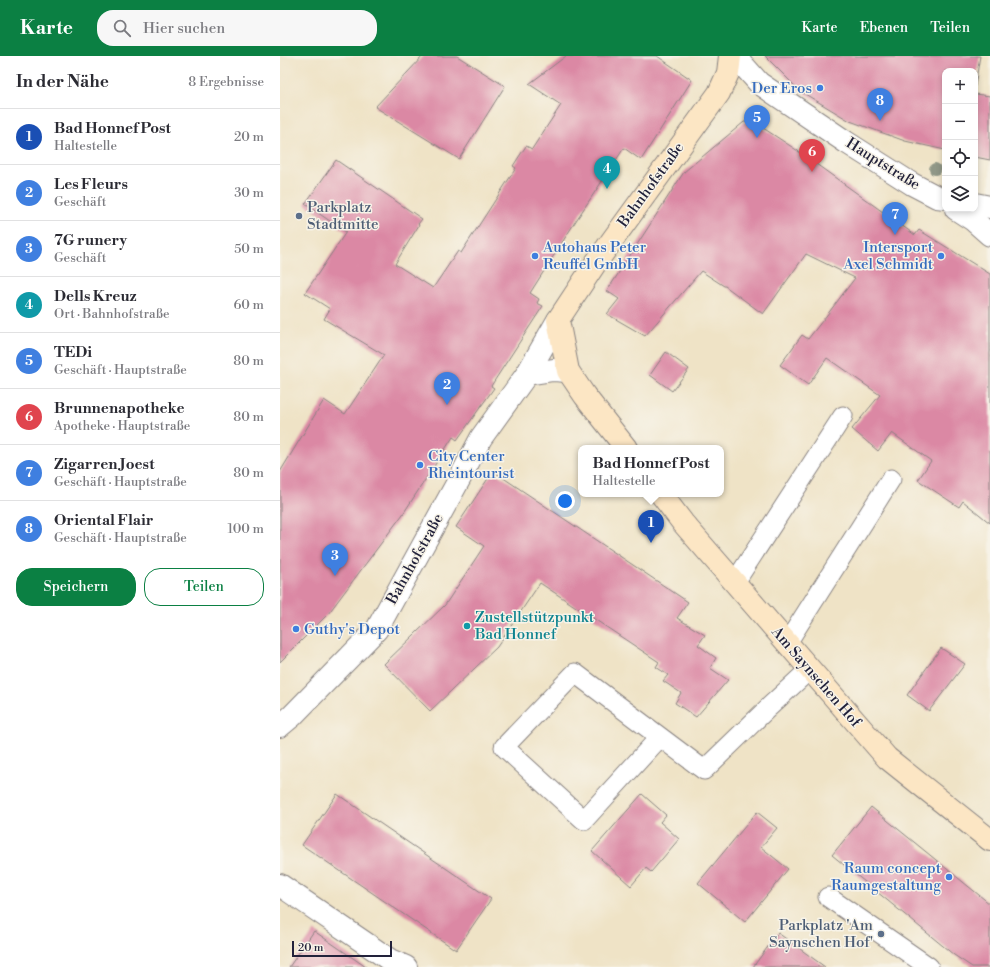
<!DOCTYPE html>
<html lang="de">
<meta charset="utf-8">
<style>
:root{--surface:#fff;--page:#f7f7f7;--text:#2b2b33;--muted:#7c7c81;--line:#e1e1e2;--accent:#0b8043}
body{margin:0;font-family:"Libre Bodoni",serif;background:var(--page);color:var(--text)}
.controls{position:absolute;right:12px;top:12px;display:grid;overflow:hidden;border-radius:8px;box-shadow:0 2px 6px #0003}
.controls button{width:36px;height:36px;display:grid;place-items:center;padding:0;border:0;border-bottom:1px solid var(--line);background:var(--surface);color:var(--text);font:20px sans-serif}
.scale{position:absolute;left:12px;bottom:10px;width:100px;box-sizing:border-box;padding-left:4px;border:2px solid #22223b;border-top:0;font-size:11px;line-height:14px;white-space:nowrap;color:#22223b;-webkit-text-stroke:3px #f7f3e8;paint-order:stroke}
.you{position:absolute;left:285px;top:445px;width:14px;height:14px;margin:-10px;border:3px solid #fff;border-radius:50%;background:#1a73e8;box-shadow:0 0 0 6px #1a73e833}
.badge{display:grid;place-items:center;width:26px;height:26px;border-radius:50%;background:var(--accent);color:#fff;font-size:13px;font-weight:700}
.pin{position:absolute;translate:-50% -33px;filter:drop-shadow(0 1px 2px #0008)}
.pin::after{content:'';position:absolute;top:21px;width:14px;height:12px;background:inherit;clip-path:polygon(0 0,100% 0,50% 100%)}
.popup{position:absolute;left:298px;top:389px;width:146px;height:52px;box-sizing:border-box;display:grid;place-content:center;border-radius:8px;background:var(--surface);filter:drop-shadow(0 1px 3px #0005);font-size:13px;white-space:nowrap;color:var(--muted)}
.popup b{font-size:15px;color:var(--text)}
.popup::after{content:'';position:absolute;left:50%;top:100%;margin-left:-8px;border:8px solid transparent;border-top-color:var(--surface)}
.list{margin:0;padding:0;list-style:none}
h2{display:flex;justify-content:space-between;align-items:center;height:52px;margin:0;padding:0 16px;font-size:17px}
h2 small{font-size:13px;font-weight:400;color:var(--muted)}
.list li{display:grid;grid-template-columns:26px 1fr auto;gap:12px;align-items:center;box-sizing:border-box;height:56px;padding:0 16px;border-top:1px solid var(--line)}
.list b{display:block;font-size:15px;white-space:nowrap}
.list p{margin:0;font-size:13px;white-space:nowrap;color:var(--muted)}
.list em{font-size:13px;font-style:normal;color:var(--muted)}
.actions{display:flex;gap:8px;padding:12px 16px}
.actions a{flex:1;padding:9px 0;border:1px solid var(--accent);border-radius:16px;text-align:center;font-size:14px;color:var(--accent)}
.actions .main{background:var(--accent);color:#fff}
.icon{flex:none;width:22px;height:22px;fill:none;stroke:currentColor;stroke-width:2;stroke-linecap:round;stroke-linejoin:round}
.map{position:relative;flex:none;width:710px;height:911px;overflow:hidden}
header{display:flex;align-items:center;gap:24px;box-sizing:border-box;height:56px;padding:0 20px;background:var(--accent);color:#fff}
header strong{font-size:19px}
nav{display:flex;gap:22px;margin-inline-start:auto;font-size:14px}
.search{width:280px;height:36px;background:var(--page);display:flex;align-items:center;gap:10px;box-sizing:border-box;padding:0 14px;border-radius:16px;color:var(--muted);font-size:15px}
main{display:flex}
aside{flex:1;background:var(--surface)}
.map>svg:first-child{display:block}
.building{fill:#db88a4}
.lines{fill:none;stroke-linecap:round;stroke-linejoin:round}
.service-casing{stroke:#888280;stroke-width:21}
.pedestrian-casing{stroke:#888280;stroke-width:24}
.minor-casing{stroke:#888280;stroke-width:24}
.secondary-casing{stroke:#888280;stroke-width:24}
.service{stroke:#fff;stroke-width:19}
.pedestrian{stroke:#fff;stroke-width:22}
.minor{stroke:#fff;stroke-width:22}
.secondary{stroke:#fce6c4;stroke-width:22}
.tree{fill:#909787}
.shop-dot{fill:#3f7fe0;stroke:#f7f3e8;stroke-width:1.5}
.service-dot{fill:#5c6f8a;stroke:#f7f3e8;stroke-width:1.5}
.culture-dot{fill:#0f9aa8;stroke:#f7f3e8;stroke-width:1.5}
.labels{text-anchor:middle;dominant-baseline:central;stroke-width:3;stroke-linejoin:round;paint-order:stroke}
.shop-label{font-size:15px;fill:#366cbe;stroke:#f7f3e8;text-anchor:end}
.street-label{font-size:15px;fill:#22223b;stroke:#f7f3e8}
.service-label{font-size:15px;fill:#4e5e75;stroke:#f7f3e8;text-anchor:start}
.culture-label{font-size:15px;fill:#0d838f;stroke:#f7f3e8;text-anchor:start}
</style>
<header>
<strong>Karte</strong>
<div class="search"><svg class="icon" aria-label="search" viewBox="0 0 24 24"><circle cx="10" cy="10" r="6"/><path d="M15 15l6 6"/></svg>Hier suchen</div>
<nav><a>Karte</a><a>Ebenen</a><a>Teilen</a></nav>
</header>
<main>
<aside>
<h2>In der Nähe<small>8 Ergebnisse</small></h2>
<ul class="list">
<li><span class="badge" style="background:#1a4fb4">1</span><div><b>Bad Honnef Post</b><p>Haltestelle</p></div><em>20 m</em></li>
<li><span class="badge" style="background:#3f7fe0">2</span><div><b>Les Fleurs</b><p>Geschäft</p></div><em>30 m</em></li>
<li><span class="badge" style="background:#3f7fe0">3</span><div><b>7G runery</b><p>Geschäft</p></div><em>50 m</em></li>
<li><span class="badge" style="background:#0f9aa8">4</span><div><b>Dells Kreuz</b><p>Ort · Bahnhofstraße</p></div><em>60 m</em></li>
<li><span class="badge" style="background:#3f7fe0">5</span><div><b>TEDi</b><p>Geschäft · Hauptstraße</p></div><em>80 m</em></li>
<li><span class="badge" style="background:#e0444e">6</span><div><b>Brunnenapotheke</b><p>Apotheke · Hauptstraße</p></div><em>80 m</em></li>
<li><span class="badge" style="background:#3f7fe0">7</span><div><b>Zigarren Joest</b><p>Geschäft · Hauptstraße</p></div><em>80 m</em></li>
<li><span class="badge" style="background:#3f7fe0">8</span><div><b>Oriental Flair</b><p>Geschäft · Hauptstraße</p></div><em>100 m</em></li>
</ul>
<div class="actions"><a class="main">Speichern</a><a>Teilen</a></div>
</aside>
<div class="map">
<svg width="710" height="911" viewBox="0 0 710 911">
<rect width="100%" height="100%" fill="#f7f3e8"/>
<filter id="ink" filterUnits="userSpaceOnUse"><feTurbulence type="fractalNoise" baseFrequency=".025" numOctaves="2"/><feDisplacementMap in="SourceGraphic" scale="8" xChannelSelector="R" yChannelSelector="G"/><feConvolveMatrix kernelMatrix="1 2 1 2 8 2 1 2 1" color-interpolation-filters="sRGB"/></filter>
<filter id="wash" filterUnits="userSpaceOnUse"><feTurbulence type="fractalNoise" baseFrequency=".012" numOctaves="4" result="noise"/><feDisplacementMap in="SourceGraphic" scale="16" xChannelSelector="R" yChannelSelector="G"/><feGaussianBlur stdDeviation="0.9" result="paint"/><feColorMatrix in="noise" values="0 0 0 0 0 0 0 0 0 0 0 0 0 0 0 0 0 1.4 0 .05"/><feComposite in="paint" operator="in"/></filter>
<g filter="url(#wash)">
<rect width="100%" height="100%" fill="#efe3c6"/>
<g id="blocks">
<g class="building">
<polygon points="143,0 177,0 225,30 179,103 95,51"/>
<polygon points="286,0 377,0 412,24 361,104 344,92 297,163 250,237 259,243 257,247 263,250 211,330 214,332 177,384 173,381 123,458 48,558 0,606 0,416 44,344 65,358 104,299 44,263 50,253 25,237 66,176 25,148 56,104 142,163 138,168 139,169 115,208 153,232 178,195 181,197 236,112 233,110 246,90 252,93 281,49 249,28"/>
<polygon points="485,0 700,0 695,30 695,15 665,15 665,94 625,85 570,65 520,35"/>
<polygon points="695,38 710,40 710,104 695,101"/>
<polygon points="464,66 474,66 518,95 635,179 639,174 710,218 710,467 683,445 679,451 638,424 651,405 612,377 598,395 572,373 600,339 547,302 528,329 500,309 522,279 528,283 550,255 575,222 526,198 483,258 445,230 444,230 421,215 365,280 327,258 339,243 327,235 404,116"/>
<polygon points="386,296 409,313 392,335 370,319"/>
<polygon points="213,415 408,546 397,562 425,579 418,589 436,602 430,612 448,624 416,661 395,647 401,637 383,625 388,619 376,611 379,606 260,527 217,591 150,655 104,608 165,549 204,490 176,471"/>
<polygon points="661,592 685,608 649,655 627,639"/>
<polygon points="57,738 211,843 176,894 22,789"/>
<polygon points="362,738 386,759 380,766 399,783 371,816 366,812 351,830 312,795"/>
<polygon points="591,751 710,848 710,911 692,911 674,899 552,799"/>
<polygon points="477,756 497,772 481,791 508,813 465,866 418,827"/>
<polygon points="34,875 86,911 9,911"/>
<polygon points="498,877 545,911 473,911"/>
</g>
</g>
</g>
<g filter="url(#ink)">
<use href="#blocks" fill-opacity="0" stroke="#888280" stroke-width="1"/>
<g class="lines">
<defs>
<g id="service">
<polyline points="455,526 563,360"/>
<polyline points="507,587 611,423"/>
<polyline points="380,681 304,764 224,691 295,617 424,714 489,651 530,613"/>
<polyline points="548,841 649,911"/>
</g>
<polyline id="pedestrian" points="676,153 693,164 710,179"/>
<g id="minor">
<polyline points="455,0 479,27 566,86 632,128 657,141 665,142"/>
<polyline points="695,148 710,151"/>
<polyline points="247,318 273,314 288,315"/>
<polyline points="0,670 12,660 97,573 180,422 201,382 247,318 278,264"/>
<polyline points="0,829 110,904 126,911"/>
</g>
<g id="secondary">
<polyline points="346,392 305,340 288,315 278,264 315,208 439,37 448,17 450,0"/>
<polyline points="381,438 403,467 607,702 710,784"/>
</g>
</defs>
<use href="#service" class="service-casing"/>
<use href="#pedestrian" class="pedestrian-casing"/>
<use href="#minor" class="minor-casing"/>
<use href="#secondary" class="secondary-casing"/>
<use href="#service" class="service"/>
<use href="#pedestrian" class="pedestrian"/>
<use href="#minor" class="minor"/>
<use href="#secondary" class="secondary"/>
</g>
<circle class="tree" cx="655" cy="113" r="6"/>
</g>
<g class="shop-dot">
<circle cx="540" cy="32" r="4"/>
<circle cx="255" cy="200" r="4"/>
<circle cx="661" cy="200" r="4"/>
<circle cx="140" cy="409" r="4"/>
<circle cx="16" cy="573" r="4"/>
<circle cx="669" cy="821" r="4"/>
</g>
<g class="service-dot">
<circle cx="19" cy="160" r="4"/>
<circle cx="601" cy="878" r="4"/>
</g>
<circle class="culture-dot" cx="187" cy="570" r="4"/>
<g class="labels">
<g class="shop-label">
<text x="532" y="32">Der Eros</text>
<text x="263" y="191" text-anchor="start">Autohaus Peter<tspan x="263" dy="17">Reuffel GmbH</tspan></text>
<text x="653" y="191">Intersport<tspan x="653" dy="17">Axel Schmidt</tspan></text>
<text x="148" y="400" text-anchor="start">City Center<tspan x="148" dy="17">Rheintourist</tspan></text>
<text x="24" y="573" text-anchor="start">Guthy's Depot</text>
<text x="661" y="812">Raum concept<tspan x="661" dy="17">Raumgestaltung</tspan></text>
</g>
<g class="street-label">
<text transform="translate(603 108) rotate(32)">Hauptstraße</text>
<text transform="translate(371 129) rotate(-54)">Bahnhofstraße</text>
<text transform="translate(135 503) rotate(-61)">Bahnhofstraße</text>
<text transform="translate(536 621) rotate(49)">Am Saynschen Hof</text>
</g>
<g class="service-label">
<text x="27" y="151">Parkplatz<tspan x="27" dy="17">Stadtmitte</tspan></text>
<text x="593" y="869" text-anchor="end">Parkplatz 'Am<tspan x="593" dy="17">Saynschen Hof'</tspan></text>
</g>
<g class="culture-label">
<text x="195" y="561">Zustellstützpunkt<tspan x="195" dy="17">Bad Honnef</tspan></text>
</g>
</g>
</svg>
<div class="controls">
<button>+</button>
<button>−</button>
<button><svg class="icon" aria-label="locate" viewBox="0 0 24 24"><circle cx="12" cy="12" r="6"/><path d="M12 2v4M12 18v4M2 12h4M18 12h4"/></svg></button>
<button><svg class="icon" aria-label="layers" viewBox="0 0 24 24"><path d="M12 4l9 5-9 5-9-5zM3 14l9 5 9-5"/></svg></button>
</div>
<div class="scale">20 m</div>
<div class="you"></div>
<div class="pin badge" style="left:371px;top:487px;background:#1a4fb4">1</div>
<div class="popup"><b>Bad Honnef Post</b>Haltestelle</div>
<div class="pin badge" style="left:167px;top:349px;background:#3f7fe0">2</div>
<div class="pin badge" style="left:55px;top:520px;background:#3f7fe0">3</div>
<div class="pin badge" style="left:327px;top:133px;background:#0f9aa8">4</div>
<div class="pin badge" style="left:477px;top:82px;background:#3f7fe0">5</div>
<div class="pin badge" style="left:532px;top:116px;background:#e0444e">6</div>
<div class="pin badge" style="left:615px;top:179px;background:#3f7fe0">7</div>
<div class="pin badge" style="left:600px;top:65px;background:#3f7fe0">8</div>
</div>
</main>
